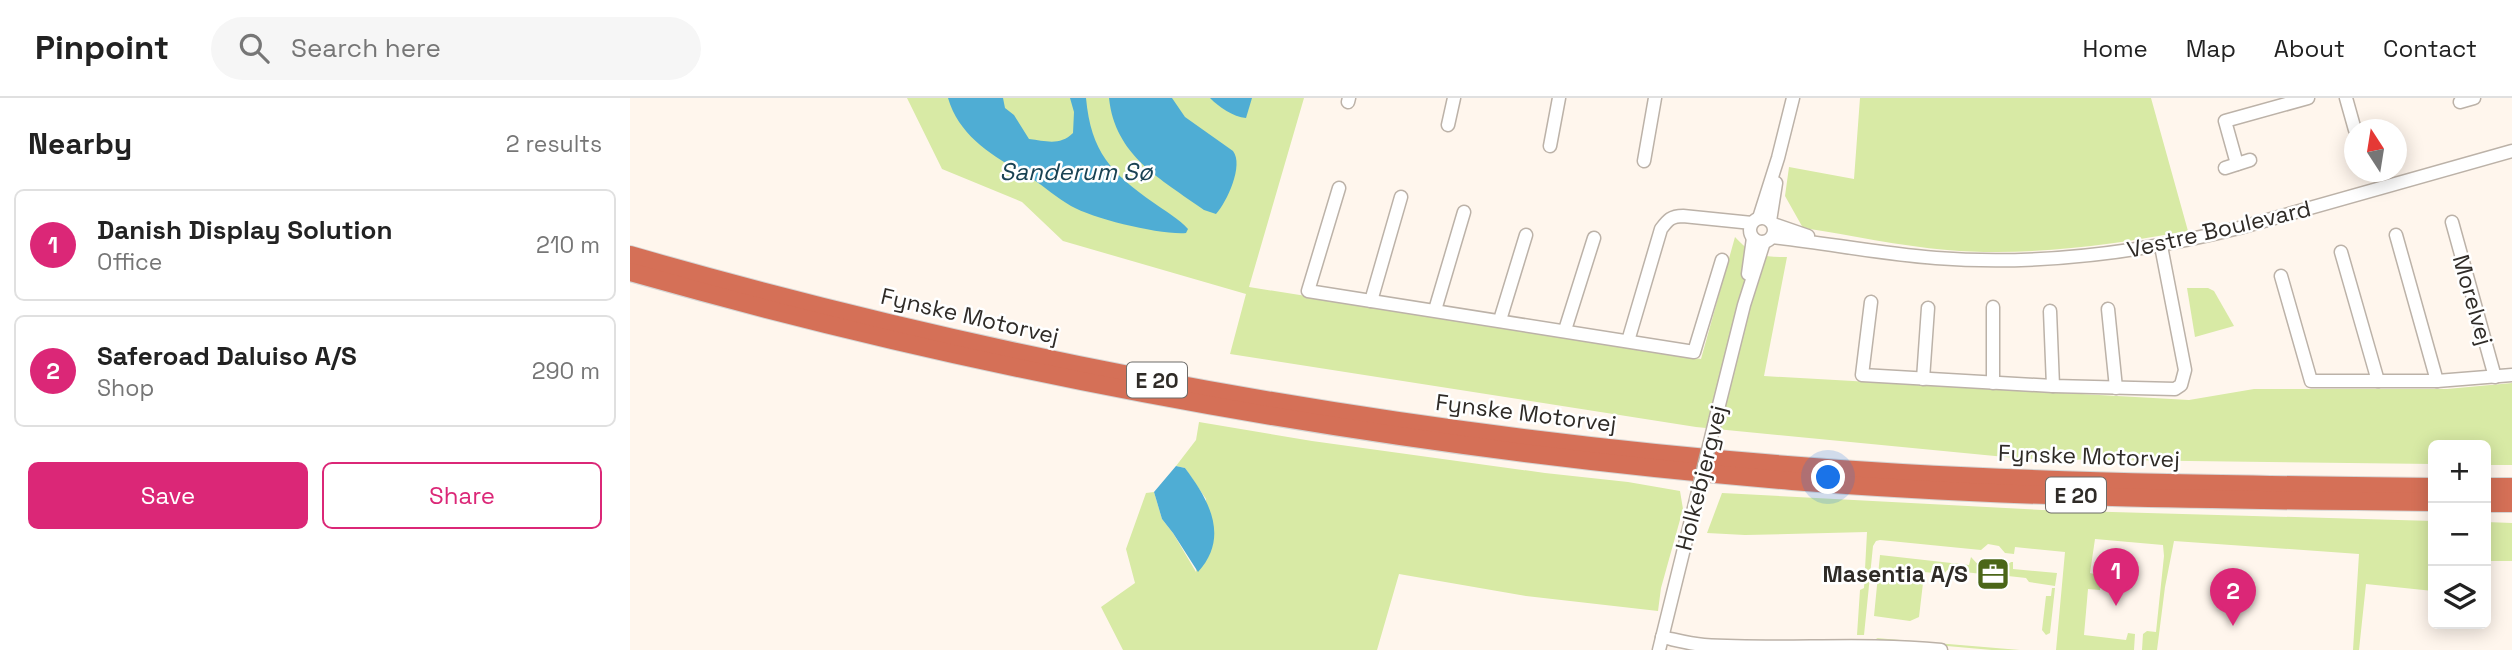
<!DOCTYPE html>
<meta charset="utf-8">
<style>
:root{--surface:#fff;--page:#f6f6f6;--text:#222;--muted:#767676;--line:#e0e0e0;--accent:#db2777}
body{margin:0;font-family:"Space Grotesk",sans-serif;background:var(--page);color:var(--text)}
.controls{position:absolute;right:21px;bottom:21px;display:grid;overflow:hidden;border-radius:10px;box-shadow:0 4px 18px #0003}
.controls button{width:63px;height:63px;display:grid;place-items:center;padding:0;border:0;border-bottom:2px solid var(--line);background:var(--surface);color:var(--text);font:35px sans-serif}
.compass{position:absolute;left:1714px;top:21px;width:63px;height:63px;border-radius:50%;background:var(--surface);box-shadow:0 4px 18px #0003;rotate:348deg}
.you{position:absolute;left:1199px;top:380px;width:24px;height:24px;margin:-18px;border:5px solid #fff;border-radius:50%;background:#1a73e8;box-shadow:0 0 0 10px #1a73e833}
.badge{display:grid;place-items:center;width:46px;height:46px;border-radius:50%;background:var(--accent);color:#fff;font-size:23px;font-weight:700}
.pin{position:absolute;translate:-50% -58px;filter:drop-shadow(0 2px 4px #0008)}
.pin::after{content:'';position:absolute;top:37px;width:24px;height:21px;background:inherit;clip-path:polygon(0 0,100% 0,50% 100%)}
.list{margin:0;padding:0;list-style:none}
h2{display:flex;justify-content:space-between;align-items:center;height:91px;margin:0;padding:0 28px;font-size:30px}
h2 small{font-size:23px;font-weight:400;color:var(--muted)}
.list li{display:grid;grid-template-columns:46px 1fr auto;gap:21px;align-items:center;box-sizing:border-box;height:112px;margin:0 14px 14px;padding:0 14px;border:2px solid var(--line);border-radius:10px}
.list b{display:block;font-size:26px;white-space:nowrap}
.list p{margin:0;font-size:23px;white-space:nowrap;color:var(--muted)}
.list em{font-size:23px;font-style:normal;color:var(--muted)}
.actions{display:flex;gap:14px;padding:21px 28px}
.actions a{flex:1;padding:16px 0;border:2px solid var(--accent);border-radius:10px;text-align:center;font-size:24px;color:var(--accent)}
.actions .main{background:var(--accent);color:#fff}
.icon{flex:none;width:38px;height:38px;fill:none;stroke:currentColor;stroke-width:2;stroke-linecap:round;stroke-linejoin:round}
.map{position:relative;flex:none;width:1882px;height:552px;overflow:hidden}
header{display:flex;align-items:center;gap:42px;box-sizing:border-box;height:98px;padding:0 35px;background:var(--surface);border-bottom:2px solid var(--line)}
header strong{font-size:33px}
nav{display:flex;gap:38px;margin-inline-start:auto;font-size:24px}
.search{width:490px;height:63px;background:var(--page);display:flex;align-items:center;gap:18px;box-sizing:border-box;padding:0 24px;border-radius:38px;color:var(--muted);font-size:26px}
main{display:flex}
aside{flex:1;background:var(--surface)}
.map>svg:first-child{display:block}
.green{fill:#d8eaa5}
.water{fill:#4fadd4}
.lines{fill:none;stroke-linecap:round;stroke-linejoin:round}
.minor-casing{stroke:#bcb2a8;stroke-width:15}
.highway-casing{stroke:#d5d5d4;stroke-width:20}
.minor{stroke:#fff;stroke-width:12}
.highway{stroke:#d57057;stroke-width:18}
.minor-bridge-casing{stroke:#bcb2a8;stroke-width:15;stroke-linecap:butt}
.minor-bridge{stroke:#fff;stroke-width:12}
.labels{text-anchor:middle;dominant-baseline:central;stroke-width:5;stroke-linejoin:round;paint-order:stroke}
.shield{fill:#fff;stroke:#6d6b68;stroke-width:2}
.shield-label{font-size:21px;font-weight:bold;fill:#2f2b27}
.street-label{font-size:23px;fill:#2f2b27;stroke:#fff}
.poi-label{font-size:23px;font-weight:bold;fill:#2f2b27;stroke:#fff;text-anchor:end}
.water-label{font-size:24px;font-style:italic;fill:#194253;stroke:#fff}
</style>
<header>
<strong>Pinpoint</strong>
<div class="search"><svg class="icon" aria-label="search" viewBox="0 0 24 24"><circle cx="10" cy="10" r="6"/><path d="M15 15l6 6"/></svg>Search here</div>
<nav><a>Home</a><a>Map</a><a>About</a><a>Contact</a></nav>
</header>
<main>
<aside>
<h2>Nearby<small>2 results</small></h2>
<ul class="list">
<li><span class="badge">1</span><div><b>Danish Display Solution</b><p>Office</p></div><em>210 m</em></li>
<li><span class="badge">2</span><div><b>Saferoad Daluiso A/S</b><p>Shop</p></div><em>290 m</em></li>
</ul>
<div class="actions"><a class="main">Save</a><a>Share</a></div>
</aside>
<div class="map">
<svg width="1882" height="552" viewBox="0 0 1882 552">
<rect width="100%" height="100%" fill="#fff6ed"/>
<g class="green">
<path d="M 277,0 L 674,0 L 619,189 L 1071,261 L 1105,139 C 1122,158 1133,159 1157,159 L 1134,278 L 1559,302 L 1624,291 L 1817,291 L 1882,285 L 1882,367 L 1856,367 L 1856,347 L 1803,347 L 1803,366 L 1396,361 L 1066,329 L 600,256 L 616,196 L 433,143 L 392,104 L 312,71 Z"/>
<path d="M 1230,0 L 1521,0 L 1558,133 C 1479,147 1398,159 1317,152 C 1269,148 1221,137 1173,130 L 1155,98 L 1159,69 L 1224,81 Z"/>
<polygon points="1557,190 1578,190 1584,193 1604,228 1565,239"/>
<polygon points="569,324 682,343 915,375 998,384 1050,393 1053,411 1031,490 1028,513 896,498 769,476 747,552 493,552 471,509 505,485 496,451 516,395 524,394 532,421 543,435 566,474 576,401 555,370 546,368 566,342"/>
<polygon points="1092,395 1412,412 1803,423 1803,493 1736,486 1729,552 1723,552 1729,456 1544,443 1535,489 1527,552 1512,552 1513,536 1517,533 1526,534 1534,458 1533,447 1465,441 1460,475 1472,478 1470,492 1458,491 1454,537 1496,542 1498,535 1505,536 1504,552 1426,552 1435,454 1385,449 1384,456 1375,455 1369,448 1358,446 1351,452 1250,442 1246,443 1243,448 1234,537 1227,537 1230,492 1234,490 1237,434 1115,437 1077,435"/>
<polygon points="1856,424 1882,425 1882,463 1856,463"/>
<polygon points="1250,457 1339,467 1341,459 1352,471 1352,476 1317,472 1314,476 1294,474 1293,482 1289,483 1293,485 1289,519 1280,523 1244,518"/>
<polygon points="1381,464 1383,464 1383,471 1427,475 1425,488 1399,484 1396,480 1369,477 1370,473"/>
<polygon points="1422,490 1425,490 1420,535 1416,537 1412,532 1416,498 1421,498"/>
<polygon points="1246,540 1390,552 1362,552 1249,542"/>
</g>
<g class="water">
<path d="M 318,0 L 373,0 L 375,10 L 384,17 L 399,41 C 416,43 430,48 443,35 L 444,14 L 440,0 L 456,0 C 461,54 481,75 524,105 C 535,113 549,121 558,131 L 556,135 C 530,137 464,121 441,108 C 427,100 415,89 401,80 C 367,60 330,41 318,0 Z"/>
<path d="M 479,0 L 542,0 L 555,19 L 603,53 C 614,67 597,104 586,116 L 574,112 C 531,81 485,58 479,0 Z"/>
<path d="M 580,0 L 622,0 L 616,20 C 603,19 589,9 580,0 Z"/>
<path d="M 546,368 L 555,370 C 579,402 600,439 568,474 L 543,435 L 532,421 L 524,394 Z"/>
</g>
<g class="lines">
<defs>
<g id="minor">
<polyline points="1716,0 1725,32"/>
<polyline points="718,4 719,0"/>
<polyline points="1830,4 1844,0"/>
<polyline points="818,27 824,0"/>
<polyline points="920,48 929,0"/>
<polyline points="1014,63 1025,0"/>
<polyline points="1607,66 1595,23 1678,0"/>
<polyline points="1595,70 1620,62"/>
<polyline points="709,90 678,193 1064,254 1092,162"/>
<circle cx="1132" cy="132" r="12"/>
<polyline points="1129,120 1148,60 1163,0"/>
<polyline points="1140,123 1146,85"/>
<polyline points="1822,124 1865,279"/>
<polyline points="1143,126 1178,138"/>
<polyline points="1766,137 1807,283"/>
<path d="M 1142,139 C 1197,145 1251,156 1306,160 C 1409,168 1509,155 1609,130 L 1882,53"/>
<polyline points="1711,154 1748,283"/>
<polyline points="1118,176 1123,140"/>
<polyline points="1651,178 1681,283 1807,283 1882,277"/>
<polyline points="741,203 771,99"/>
<polyline points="1241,204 1232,277 1423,288 1545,291 1551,287 1555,272 1531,148"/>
<polyline points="1478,211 1486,290"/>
<polyline points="805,212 834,114"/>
<polyline points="1420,213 1423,288"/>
<polyline points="870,222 896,137"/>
<polyline points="935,232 964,140"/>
<path d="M 998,243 L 1031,131 C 1038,122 1041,118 1053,118 L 1122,125"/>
<polyline points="1293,281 1298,210"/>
<polyline points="1363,285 1363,209"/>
<polyline points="1088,311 1114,207 1134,144"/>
<path d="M 1032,539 C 1046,542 1060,546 1074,547 C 1153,552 1232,544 1311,552"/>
<polyline points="1029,552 1063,414"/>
</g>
<g id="highway">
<path d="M 0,157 C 414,276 842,349 1272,375 C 1449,385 1626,387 1803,389"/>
<path d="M 0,174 C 380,282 768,350 1162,383 C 1375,400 1590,402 1803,404"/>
<polyline points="1856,389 1882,389"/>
<polyline points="1856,405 1882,405"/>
</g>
</defs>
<use href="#minor" class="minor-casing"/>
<use href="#highway" class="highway-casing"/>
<use href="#minor" class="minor"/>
<use href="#highway" class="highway"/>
<defs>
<polyline id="minor-bridge" points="1063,414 1088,311"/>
</defs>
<use href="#minor-bridge" class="minor-bridge-casing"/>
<use href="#minor-bridge" class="minor-bridge"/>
</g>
<defs>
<symbol id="office-square" viewBox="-11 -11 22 22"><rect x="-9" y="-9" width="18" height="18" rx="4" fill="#4b6618" stroke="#fff"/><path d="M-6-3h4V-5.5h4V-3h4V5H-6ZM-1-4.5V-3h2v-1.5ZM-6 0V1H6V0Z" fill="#fff"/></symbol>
</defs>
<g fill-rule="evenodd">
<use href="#office-square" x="1344" y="457" width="38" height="38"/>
</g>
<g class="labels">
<g class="shield">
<rect x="497" y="264.5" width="60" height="35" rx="5"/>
<rect x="1416" y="379.5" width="60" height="35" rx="5"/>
</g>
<g class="shield-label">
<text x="527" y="282">E 20</text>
<text x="1446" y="397">E 20</text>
</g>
<g class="street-label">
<text transform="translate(1589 131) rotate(-13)">Vestre Boulevard</text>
<text transform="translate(1843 202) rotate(74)">Morelvej</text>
<text transform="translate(340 218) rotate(13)">Fynske Motorvej</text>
<text transform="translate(896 315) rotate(7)">Fynske Motorvej</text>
<text transform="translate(1459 358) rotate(2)">Fynske Motorvej</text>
<text transform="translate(1071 380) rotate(-76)">Holkebjergvej</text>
</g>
<g class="poi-label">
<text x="1338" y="476">Masentia A/S</text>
</g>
<g class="water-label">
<text x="446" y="73">Sanderum Sø</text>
</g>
</g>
</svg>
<div class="controls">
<button>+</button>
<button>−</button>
<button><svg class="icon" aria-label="layers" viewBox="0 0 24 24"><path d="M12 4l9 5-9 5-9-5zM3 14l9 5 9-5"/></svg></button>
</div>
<svg class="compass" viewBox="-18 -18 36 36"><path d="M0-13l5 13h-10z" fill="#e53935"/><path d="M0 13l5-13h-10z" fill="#767676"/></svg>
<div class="you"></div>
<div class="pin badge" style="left:1486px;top:508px">1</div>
<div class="pin badge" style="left:1603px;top:528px">2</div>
</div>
</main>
